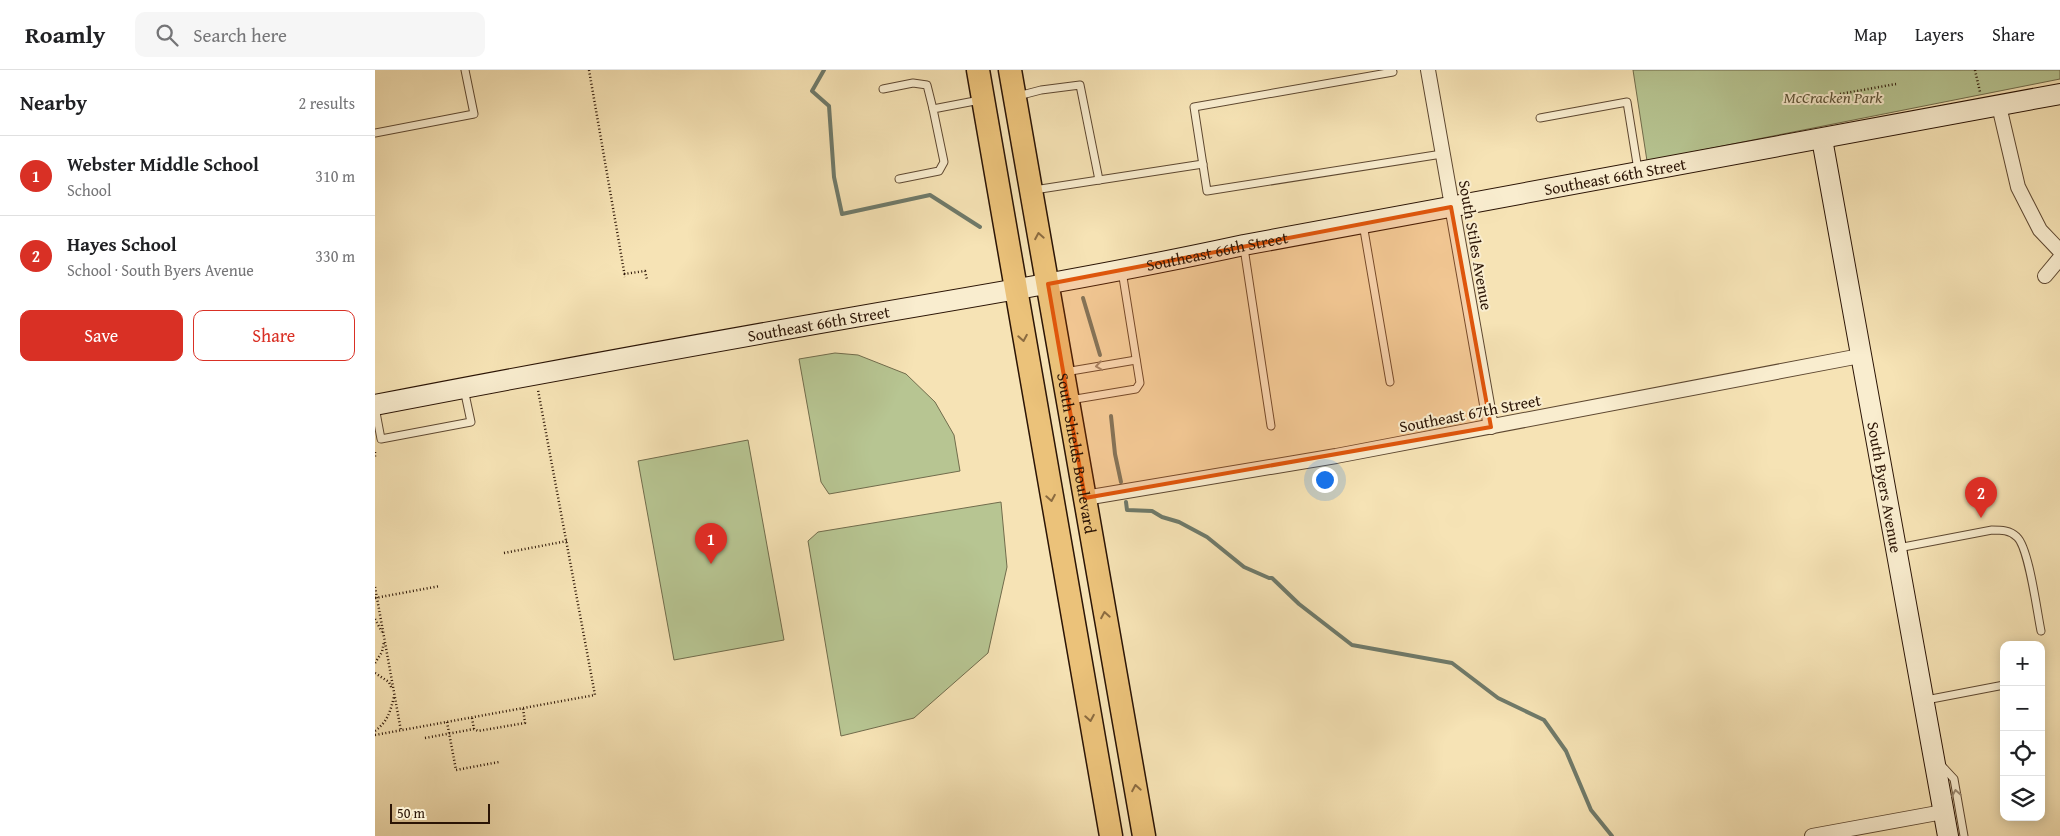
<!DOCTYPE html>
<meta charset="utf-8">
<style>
:root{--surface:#fff;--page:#f6f6f6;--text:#202124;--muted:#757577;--line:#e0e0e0;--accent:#d93025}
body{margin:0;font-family:"Gentium Book Plus",serif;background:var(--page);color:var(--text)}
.controls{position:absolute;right:15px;bottom:15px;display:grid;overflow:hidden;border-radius:10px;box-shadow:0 2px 12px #0003}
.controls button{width:45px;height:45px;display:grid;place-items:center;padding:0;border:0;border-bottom:1px solid var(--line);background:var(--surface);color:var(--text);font:25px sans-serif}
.scale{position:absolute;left:15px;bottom:12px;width:100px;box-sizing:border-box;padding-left:5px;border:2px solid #2b1405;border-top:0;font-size:14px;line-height:18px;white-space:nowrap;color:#2b1405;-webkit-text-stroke:4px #f9edcf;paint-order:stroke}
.you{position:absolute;left:949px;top:409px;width:18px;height:18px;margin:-12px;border:4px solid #fff;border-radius:50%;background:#1a73e8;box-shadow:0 0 0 8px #1a73e833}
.badge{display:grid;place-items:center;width:32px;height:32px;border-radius:50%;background:var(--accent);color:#fff;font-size:16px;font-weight:700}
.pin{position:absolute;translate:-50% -41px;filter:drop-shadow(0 1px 2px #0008)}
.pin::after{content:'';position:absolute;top:26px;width:18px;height:15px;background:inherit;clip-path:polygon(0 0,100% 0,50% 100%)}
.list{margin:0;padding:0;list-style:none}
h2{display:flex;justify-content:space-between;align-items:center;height:65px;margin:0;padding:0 20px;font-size:21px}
h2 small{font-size:16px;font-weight:400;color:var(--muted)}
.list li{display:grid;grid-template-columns:32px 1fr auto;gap:15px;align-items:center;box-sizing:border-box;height:80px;padding:0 20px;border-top:1px solid var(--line)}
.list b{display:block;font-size:19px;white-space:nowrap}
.list p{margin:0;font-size:16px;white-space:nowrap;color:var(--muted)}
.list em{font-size:16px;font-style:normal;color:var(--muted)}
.actions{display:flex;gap:10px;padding:15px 20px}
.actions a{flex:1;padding:11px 0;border:1px solid var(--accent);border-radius:10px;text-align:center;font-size:18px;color:var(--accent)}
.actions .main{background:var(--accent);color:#fff}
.icon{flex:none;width:28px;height:28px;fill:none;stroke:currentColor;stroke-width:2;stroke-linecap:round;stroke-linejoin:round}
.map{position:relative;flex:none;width:1685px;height:766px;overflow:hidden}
header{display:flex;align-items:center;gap:30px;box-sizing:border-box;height:70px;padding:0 25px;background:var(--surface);border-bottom:1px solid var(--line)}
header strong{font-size:24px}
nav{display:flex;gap:28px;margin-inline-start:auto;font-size:18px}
.search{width:350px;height:45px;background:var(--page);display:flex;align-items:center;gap:12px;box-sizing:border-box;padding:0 18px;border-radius:10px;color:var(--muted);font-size:19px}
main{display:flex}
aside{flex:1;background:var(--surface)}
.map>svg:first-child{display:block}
.green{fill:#b7c592;stroke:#716c4c}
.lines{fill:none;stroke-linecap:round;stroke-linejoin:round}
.stream{stroke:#6f7a6a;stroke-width:4}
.lane-casing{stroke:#5e4831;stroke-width:9}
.street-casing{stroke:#5e4831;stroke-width:16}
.secondary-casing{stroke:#2b1405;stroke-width:22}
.primary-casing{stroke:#2b1405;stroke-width:25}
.path{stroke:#2b1405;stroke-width:2.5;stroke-dasharray:1 2.5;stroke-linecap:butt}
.lane{stroke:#f9edcf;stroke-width:7}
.street{stroke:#f9edcf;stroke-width:14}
.secondary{stroke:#f9edcf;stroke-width:20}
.primary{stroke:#ebc27a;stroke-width:22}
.oneway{stroke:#8b6b40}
.oneway2{stroke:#9c8b74}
.marked{fill:#df560c;fill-opacity:0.2;stroke:#df560c;stroke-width:4;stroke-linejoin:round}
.labels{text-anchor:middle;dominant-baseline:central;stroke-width:4;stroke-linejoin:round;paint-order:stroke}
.park-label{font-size:16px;font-style:italic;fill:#5c5236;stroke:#f9edcf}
.street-label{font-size:16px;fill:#2b1405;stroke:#f9edcf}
</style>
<header>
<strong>Roamly</strong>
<div class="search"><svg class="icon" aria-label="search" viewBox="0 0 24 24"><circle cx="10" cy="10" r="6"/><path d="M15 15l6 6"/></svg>Search here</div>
<nav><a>Map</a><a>Layers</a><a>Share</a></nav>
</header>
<main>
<aside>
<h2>Nearby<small>2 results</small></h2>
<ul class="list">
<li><span class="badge">1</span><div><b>Webster Middle School</b><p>School</p></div><em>310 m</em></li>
<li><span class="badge">2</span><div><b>Hayes School</b><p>School · South Byers Avenue</p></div><em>330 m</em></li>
</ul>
<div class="actions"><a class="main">Save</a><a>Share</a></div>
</aside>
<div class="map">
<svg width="1685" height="766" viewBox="0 0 1685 766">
<rect width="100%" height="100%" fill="#f6e3b5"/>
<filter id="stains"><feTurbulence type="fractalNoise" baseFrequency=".004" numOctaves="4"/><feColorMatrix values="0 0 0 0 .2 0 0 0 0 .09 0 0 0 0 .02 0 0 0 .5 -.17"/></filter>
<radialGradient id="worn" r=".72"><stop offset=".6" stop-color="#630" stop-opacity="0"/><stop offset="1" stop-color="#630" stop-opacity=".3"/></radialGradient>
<g class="green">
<polygon points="1258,0 1685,0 1685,9 1272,91"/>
<polygon points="460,283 483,285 531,304 560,332 579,365 585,401 454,424 446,412 424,289"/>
<polygon points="373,370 409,570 299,590 263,391"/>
<polygon points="626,432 632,497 613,583 539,648 466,666 433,471 443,462"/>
</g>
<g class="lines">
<g class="stream">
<polyline points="449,0 437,21 454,36 459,107 467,144 555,125 605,157"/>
<polyline points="708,228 725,285"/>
<polyline points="736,346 740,384 746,412"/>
<polyline points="751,432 752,440 777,441 787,447 804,452 832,467 869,497 894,508 897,508 924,534 977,575 1077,593 1123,628 1169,650 1191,681 1216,740 1237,766"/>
</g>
<defs>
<g id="lane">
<polyline points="1018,2 819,37 832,121 1067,84"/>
<polyline points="508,19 538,13 552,15 558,39"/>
<polyline points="643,26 666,20 705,15 724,110"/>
<polyline points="1165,48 1252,32 1263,100"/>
<polyline points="0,63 99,44 90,0"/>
<polyline points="524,109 564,101 569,92 558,39 605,30"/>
<polyline points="659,120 828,94"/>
<polyline points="988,154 1015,312"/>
<polyline points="869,178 896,356"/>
<polyline points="690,302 761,290"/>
<polyline points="695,330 761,319 765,313 747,201"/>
<polyline points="0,337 6,369 96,352 89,319"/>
<path d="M 1523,478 L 1617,460 C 1626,460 1635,460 1642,467 C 1654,478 1662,542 1666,561"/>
<polyline points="1551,630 1629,615"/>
<polyline points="1566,695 1579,709 1589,766"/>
</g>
<g id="street">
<polyline points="1053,0 1116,357"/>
<polyline points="1624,36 1643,117 1665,160 1685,181"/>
<polyline points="1670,206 1685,188"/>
<polyline points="710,428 961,386 1485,286"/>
<polyline points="1437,766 1568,742"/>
</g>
<g id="secondary">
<path id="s1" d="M 1447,69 L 1573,766"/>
<path id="s2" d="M 0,335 C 160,304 320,275 480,247 C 610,225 740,203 869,175 L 1685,24"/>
</g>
<g id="primary">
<polyline points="603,0 736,766"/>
<path id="s3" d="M 635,0 L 769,766"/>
</g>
</defs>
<use href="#lane" class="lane-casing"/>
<use href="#street" class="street-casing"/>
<use href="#secondary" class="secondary-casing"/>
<use href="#primary" class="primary-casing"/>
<g class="path">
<polyline points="214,0 250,207"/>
<polyline points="1600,0 1605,22"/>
<polyline points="1465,24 1521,14"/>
<polyline points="249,204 270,201 272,210"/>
<polyline points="0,382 0,389"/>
<polyline points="129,483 192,471"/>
<polyline points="0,517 26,661"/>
<polyline points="0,528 65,516"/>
<polyline points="0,549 7,562"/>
<polyline points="0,593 7,582 9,572"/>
<polyline points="0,603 14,612 17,619"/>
<polyline points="97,648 99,659"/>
<polyline points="72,652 81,700 124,692"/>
<path d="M 0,661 C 13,651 15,642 19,627"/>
<polyline points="0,665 220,625 163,320"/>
<polyline points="50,668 99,659 103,661 150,653 148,638"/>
</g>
<use href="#lane" class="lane"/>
<use href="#street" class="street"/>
<use href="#secondary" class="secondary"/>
<use href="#primary" class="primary"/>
</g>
<defs><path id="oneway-chevron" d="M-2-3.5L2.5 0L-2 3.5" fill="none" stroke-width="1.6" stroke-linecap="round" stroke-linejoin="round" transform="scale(1.25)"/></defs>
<g class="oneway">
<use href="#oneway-chevron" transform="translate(664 166) rotate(-100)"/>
<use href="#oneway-chevron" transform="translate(648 268) rotate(80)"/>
<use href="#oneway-chevron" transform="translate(676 428) rotate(80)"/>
<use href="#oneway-chevron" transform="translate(730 545) rotate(-100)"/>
<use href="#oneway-chevron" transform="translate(715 648) rotate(80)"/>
<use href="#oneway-chevron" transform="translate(761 718) rotate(-100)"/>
</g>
<g class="oneway2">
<use href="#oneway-chevron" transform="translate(724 296) rotate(171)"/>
<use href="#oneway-chevron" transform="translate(1581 723) rotate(-100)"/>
</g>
<path class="marked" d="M 1076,137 L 1116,357 L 710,428 L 673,214 Z"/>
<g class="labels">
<g class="park-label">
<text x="1458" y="27">McCracken Park</text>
</g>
<g class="street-label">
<text stroke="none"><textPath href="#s2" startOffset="1261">Southeast 66th Street</textPath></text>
<text transform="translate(1101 175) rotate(80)">South Stiles Avenue</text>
<text stroke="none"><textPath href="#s2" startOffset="856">Southeast 66th Street</textPath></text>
<text stroke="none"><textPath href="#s2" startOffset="451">Southeast 66th Street</textPath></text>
<text transform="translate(1095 343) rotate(-11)">Southeast 67th Street</text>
<text stroke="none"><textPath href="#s3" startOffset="389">South Shields Boulevard</textPath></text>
<text stroke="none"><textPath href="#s1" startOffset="354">South Byers Avenue</textPath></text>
</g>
</g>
<rect width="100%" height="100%" filter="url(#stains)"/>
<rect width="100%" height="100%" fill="url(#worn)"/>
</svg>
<div class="controls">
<button>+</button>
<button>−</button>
<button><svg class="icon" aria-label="locate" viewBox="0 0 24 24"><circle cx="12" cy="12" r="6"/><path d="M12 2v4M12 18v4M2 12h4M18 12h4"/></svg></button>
<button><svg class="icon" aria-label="layers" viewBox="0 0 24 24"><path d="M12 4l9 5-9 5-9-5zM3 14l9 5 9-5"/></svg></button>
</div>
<div class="scale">50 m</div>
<div class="you"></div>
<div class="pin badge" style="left:336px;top:494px">1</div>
<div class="pin badge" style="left:1606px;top:448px">2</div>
</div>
</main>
